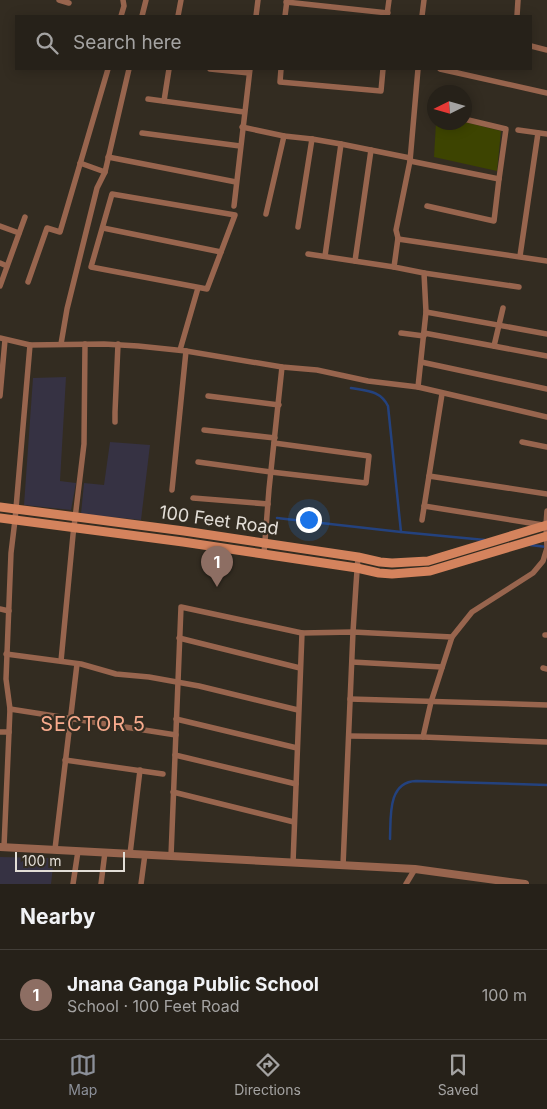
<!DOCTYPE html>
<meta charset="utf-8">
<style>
:root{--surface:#262119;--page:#322e26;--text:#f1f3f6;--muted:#a4a3a2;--line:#423e38;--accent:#8c9099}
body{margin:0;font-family:Inter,sans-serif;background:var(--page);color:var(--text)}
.compass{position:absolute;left:427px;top:85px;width:45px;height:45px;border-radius:50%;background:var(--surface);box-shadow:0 2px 12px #0003;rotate:265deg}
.scale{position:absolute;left:15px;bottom:12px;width:110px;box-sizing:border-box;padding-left:5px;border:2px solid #e3ded7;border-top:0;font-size:14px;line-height:18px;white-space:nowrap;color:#e3ded7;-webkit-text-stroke:4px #332c21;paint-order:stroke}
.you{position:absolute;left:308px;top:519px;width:18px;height:18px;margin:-12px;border:4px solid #fff;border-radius:50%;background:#1a73e8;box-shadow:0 0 0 8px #1a73e833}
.badge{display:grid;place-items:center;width:32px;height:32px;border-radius:50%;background:var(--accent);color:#fff;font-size:16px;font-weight:700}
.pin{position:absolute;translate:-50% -41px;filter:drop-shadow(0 1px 2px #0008)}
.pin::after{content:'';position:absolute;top:26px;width:18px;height:15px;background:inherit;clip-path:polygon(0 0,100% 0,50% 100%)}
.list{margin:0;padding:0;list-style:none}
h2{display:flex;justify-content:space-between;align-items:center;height:65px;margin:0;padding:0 20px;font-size:21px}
h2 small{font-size:16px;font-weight:400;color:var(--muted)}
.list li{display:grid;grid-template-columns:32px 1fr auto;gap:15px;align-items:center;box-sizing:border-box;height:90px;padding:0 20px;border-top:1px solid var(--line)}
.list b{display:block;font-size:19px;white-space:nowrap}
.list p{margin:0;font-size:16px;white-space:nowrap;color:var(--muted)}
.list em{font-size:16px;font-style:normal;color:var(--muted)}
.icon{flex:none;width:28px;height:28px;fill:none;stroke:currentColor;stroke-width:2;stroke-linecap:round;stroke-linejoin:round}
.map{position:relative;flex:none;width:547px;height:884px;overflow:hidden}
.search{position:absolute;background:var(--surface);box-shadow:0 2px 12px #0003;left:15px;right:15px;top:15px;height:55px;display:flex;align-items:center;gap:12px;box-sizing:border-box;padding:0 18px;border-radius:0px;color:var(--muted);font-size:19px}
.sheet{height:155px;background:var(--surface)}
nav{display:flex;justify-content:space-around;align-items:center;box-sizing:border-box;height:70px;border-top:1px solid var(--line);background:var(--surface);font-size:14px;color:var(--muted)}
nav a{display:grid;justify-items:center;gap:2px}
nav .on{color:var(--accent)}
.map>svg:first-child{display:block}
.commercial{fill:#363243}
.green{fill:#3d4401}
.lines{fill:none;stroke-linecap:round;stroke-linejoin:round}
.stream{stroke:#24427e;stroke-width:2.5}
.minor{stroke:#98654e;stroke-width:5.5}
.tertiary{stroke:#98654e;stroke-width:8}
.secondary{stroke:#d4835d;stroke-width:9}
.labels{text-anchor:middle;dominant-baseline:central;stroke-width:4.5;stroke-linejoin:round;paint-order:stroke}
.street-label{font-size:18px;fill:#e3ded7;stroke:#332c21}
.quarter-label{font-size:20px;letter-spacing:1px;fill:#f8ab8d;stroke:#332c21}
</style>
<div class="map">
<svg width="547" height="884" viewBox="0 0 547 884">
<rect width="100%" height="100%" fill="#332c21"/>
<g class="commercial">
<polygon points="66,377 60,481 76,483 71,510 24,505 33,378"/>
<polygon points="110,442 150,445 141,520 81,514 84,483 104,485"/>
<polygon points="0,857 54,858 51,884 0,884"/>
</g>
<polygon class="green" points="465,122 501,131 497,171 434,157 436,123"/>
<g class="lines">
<g class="stream">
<path d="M 351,388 C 366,391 380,390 388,406 L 401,532"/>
<polyline points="277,518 401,532 485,540"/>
<polyline points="530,545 547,547"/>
<path d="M 390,839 C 391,818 387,782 416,781 L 547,785"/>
</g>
<g class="minor">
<polyline points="59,0 69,3"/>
<polyline points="286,2 388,13"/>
<polyline points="387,15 389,0"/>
<polyline points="121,16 124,6 123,0"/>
<polyline points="142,16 146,0"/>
<polyline points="178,16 181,0"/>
<polyline points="256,16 258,0"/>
<polyline points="285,16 287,0"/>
<polyline points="422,16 424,0"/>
<polyline points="517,16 518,0"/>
<polyline points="531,46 547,50"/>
<polyline points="210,69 249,73"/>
<polyline points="281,69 280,82 381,91 383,69"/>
<polyline points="418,69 410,161 396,230 398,238 394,267 424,273 426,312 418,387"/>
<polyline points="440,69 547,93"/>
<polyline points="148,99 244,112"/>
<polyline points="164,101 169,69"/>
<polyline points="433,112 434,113"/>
<polyline points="464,119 506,129 499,179"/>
<polyline points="242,127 284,136 312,139 341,144 410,158"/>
<polyline points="518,130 547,134"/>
<polyline points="142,133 240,146"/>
<polyline points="108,157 236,182"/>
<polyline points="410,161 499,179 494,221 427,206"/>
<polyline points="80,163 105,172"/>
<polygon points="112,194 235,215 207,289 91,267"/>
<polyline points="234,206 250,69"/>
<polyline points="266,214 284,136"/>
<polyline points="0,226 19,233"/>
<polyline points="298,227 312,139"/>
<polyline points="103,228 221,252"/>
<polyline points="398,239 547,261"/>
<polyline points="308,254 394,267"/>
<polyline points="325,256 341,144"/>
<polyline points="520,256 538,133"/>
<polyline points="355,261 371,150"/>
<polyline points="0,263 7,266"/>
<polyline points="424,273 519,287"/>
<polyline points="28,282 47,228 60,232 108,69"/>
<polyline points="0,286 25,217"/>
<polyline points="426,312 547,334"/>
<polyline points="401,333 424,336"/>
<polyline points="424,333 547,356"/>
<polyline points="0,338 30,345 104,344 138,346 186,351 282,367 317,370 368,381 418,387 547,417"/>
<polyline points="61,344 67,309 97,188 105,172 129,69"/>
<polyline points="494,346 503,308"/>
<polyline points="180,350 198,288"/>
<polyline points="421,362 547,389"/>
<polyline points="0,396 5,340"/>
<polyline points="208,396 279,405"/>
<polyline points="115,422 115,412 118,344"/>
<polyline points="204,430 275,438"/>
<polyline points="522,442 547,447"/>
<polyline points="198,462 271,472 366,483 369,456 274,443"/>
<polyline points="429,476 547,494"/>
<polyline points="172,490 186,351"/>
<polyline points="193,498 268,504"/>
<polyline points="424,506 543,525"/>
<polyline points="422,520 442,394"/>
<polyline points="264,554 269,489 282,367"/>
<polyline points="0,609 9,611"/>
<polyline points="545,635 547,635"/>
<polyline points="452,637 472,612 533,573 543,561 547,548 546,525 547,511"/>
<polyline points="179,638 300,668"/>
<polyline points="6,654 81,664 116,674 149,677 199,686 298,710"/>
<polyline points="61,661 73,535 84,444 85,344"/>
<polyline points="352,662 442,667"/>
<polyline points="543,668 547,669"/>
<polyline points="350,699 547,705"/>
<polyline points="10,709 176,735"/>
<polyline points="176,719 297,748"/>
<polyline points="0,732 9,732"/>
<polyline points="349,736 423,737 547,742"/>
<polyline points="175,755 296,784"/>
<polyline points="65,760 163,774"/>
<polyline points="173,792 294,822"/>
<polyline points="4,847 10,709 6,679 11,553 15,520 30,345"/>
<polyline points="55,849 77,664"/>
<polyline points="130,854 140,770"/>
<polyline points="171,856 181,607 302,633 353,632 452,637 431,702 423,737"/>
<polyline points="293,863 302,633"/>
<polyline points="343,866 353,632 356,585 358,557"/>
<polyline points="73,884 78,851"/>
<polyline points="101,884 105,852"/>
<polyline points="141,884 145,854"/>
<polyline points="406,884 415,869"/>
</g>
<polyline class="tertiary" points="0,847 415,869 525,884"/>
<g class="secondary">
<polyline points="0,507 184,531 358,557 380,562 392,563 428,561 547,525"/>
<polyline points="0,518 183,542 357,568 379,573 392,574 430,571 547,536"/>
</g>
</g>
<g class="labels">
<g class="street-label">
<text transform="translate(219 520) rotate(8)">100 Feet Road</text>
</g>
<g class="quarter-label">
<text x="93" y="724">SECTOR 5</text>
</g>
</g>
</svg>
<svg class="compass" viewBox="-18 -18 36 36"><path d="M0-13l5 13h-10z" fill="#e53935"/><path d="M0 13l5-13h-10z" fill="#a4a3a2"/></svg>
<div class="scale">100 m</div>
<div class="you"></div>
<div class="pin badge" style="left:217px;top:587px;background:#8d6e63">1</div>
<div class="search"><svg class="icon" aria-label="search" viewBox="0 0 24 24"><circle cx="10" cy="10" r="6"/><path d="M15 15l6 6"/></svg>Search here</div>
</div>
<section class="sheet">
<h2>Nearby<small></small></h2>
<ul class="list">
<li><span class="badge" style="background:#8d6e63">1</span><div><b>Jnana Ganga Public School</b><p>School · 100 Feet Road</p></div><em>100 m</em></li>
</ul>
</section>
<nav>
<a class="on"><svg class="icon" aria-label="map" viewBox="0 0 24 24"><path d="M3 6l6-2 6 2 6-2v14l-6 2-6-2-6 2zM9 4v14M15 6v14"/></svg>Map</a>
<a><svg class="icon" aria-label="directions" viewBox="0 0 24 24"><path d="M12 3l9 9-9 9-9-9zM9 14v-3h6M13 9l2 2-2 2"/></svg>Directions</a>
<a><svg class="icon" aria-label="saved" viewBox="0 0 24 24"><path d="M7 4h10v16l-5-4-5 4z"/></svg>Saved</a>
</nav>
